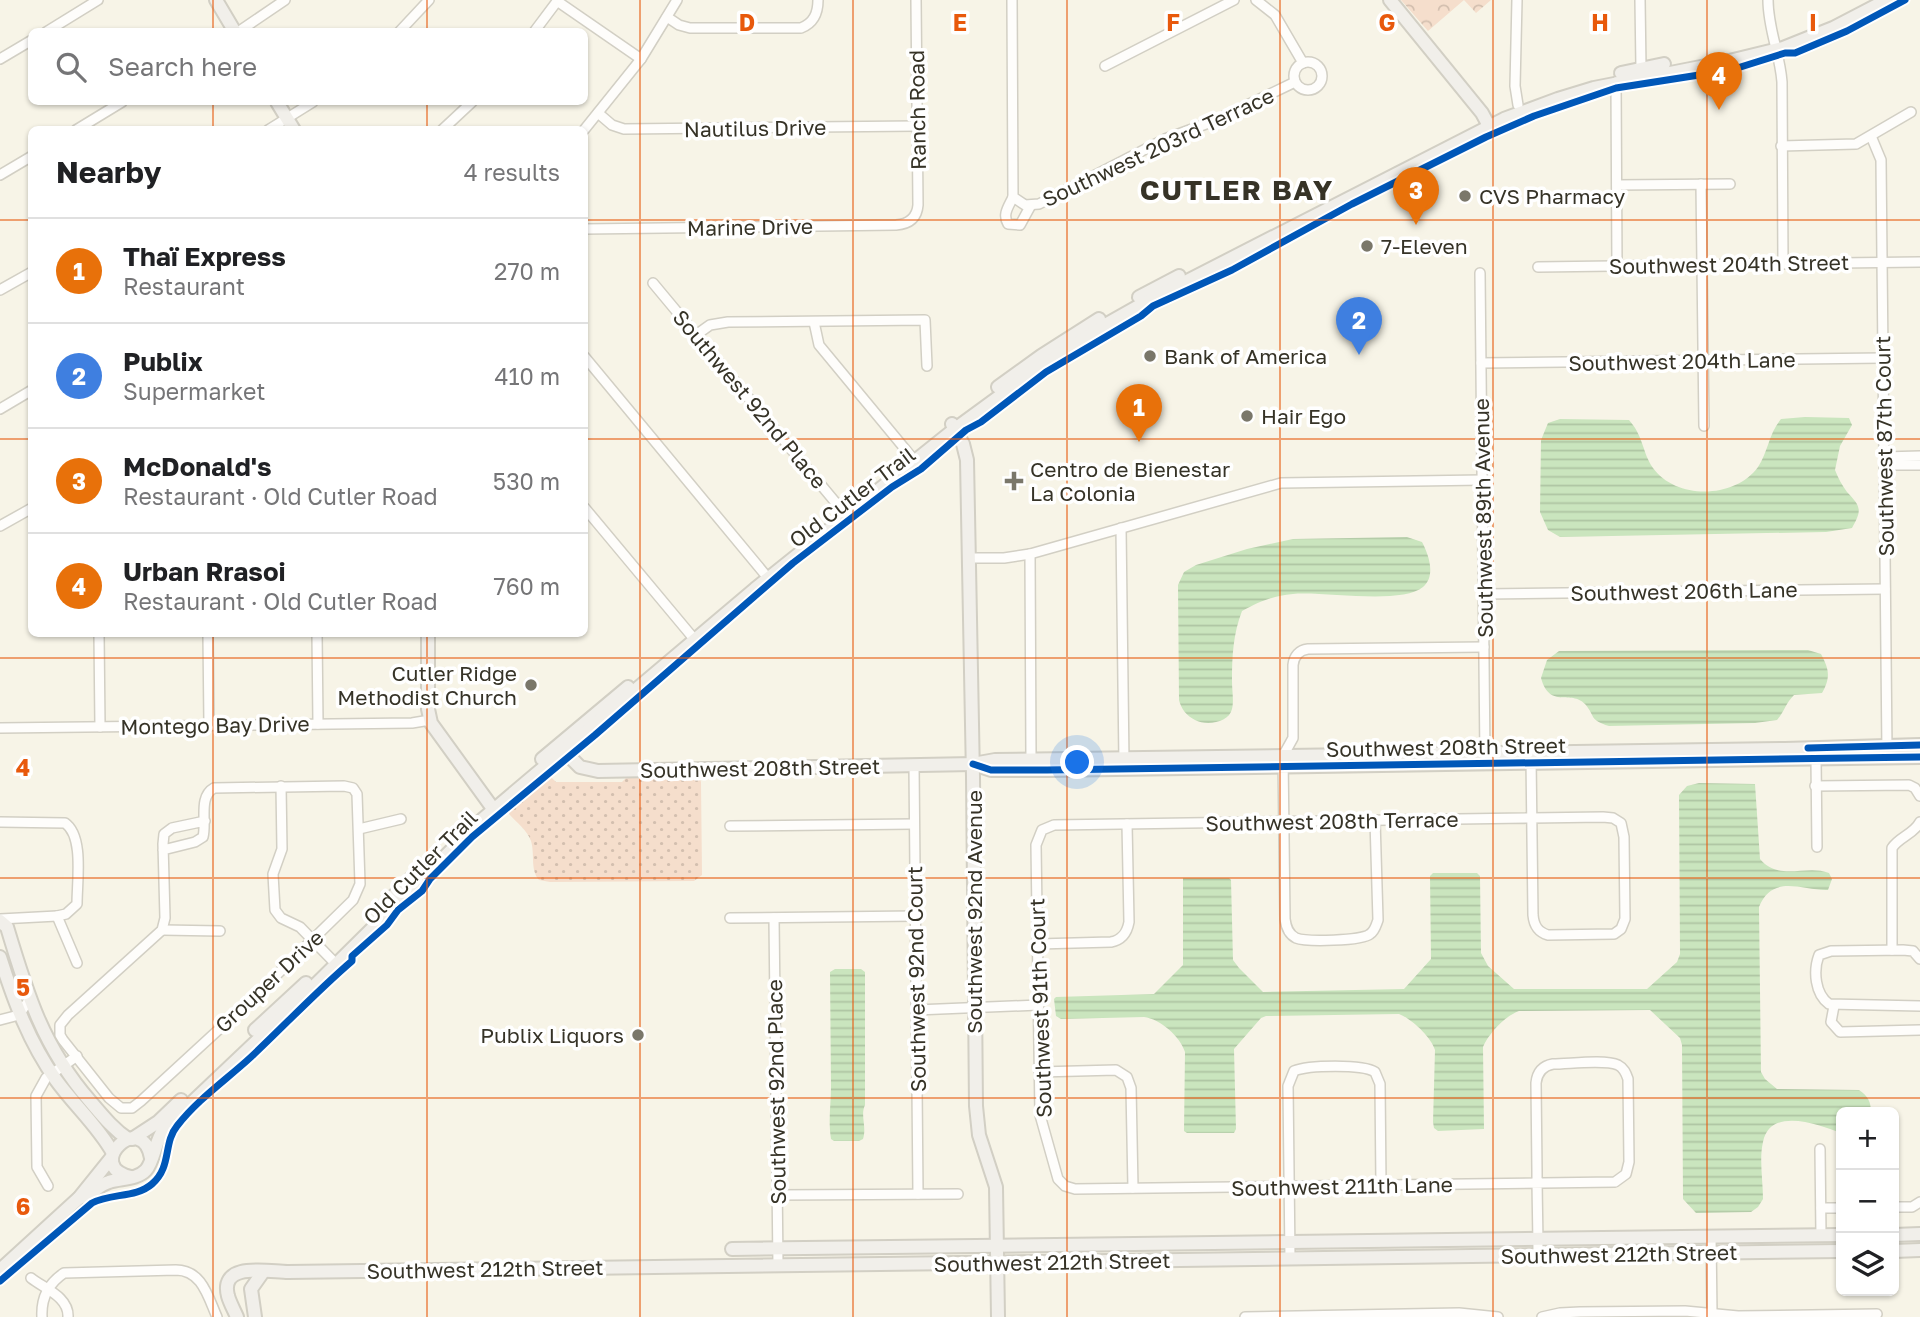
<!DOCTYPE html>
<meta charset="utf-8">
<style>
:root{--surface:#fff;--page:#f2f2f2;--text:#202124;--muted:#757577;--line:#e0e0e0;--accent:#d93025}
body{margin:0;font-family:"Golos Text",sans-serif;background:var(--page);color:var(--text)}
.controls{position:absolute;right:21px;bottom:21px;display:grid;overflow:hidden;border-radius:10px;box-shadow:0 2px 5px #0004}
.controls button{width:63px;height:63px;display:grid;place-items:center;padding:0;border:0;border-bottom:2px solid var(--line);background:var(--surface);color:var(--text);font:35px sans-serif}
.you{position:absolute;left:1078px;top:763px;width:24px;height:24px;margin:-18px;border:5px solid #fff;border-radius:50%;background:#1a73e8;box-shadow:0 0 0 10px #1a73e833}
.badge{display:grid;place-items:center;width:46px;height:46px;border-radius:50%;background:var(--accent);color:#fff;font-size:23px;font-weight:700}
.pin{position:absolute;translate:-50% -58px;filter:drop-shadow(0 2px 4px #0008)}
.pin::after{content:'';position:absolute;top:37px;width:24px;height:21px;background:inherit;clip-path:polygon(0 0,100% 0,50% 100%)}
.list{margin:0;padding:0;list-style:none}
h2{display:flex;justify-content:space-between;align-items:center;height:91px;margin:0;padding:0 28px;font-size:30px}
h2 small{font-size:23px;font-weight:400;color:var(--muted)}
.list li{display:grid;grid-template-columns:46px 1fr auto;gap:21px;align-items:center;box-sizing:border-box;height:105px;padding:0 28px;border-top:2px solid var(--line)}
.list b{display:block;font-size:26px;white-space:nowrap}
.list p{margin:0;font-size:23px;white-space:nowrap;color:var(--muted)}
.list em{font-size:23px;font-style:normal;color:var(--muted)}
.icon{flex:none;width:38px;height:38px;fill:none;stroke:currentColor;stroke-width:2;stroke-linecap:round;stroke-linejoin:round}
.map{position:relative;flex:none;width:1920px;height:1317px;overflow:hidden}
.search{position:absolute;background:var(--surface);box-shadow:0 2px 5px #0004;left:28px;top:28px;width:560px;height:77px;display:flex;align-items:center;gap:18px;box-sizing:border-box;padding:0 24px;border-radius:10px;color:var(--muted);font-size:26px}
.panel{position:absolute;background:var(--surface);box-shadow:0 2px 5px #0004;left:28px;top:126px;width:560px;height:511px;border-radius:10px}
.map>svg:first-child{display:block}
.grass{fill:url(#grass-dots)}
.park{fill:url(#park-crowns)}
.water{fill:url(#water-rules)}
.lines{fill:none;stroke-linecap:round;stroke-linejoin:round}
.street-casing{stroke:#d2cfc4;stroke-width:12}
.secondary-casing{stroke:#d2cfc4;stroke-width:16}
.street{stroke:#fefdfb;stroke-width:9}
.secondary{stroke:#f1efea;stroke-width:12}
.cycleway-casing{stroke:#fff;stroke-width:11}
.cycleway{stroke:#0057b8;stroke-width:7}
.grid{fill:none;stroke:#e8590c;stroke-width:2;stroke-opacity:0.55}
.poi-dot{fill:#7a776a;stroke:#fff;stroke-width:2.5}
.labels{text-anchor:middle;dominant-baseline:central;stroke-width:7;stroke-linejoin:round;paint-order:stroke}
.street-label{font-size:21px;fill:#363327;stroke:#fff}
.poi-label{font-size:21px;fill:#363327;stroke:#fff;text-anchor:start}
.district-label{font-size:28px;font-weight:bold;letter-spacing:2px;fill:#363327;stroke:#fff}
.grid-label{font-size:23px;text-anchor:middle;font-weight:bold;fill:#e8590c;stroke:#fff;stroke-width:7;stroke-linejoin:round;paint-order:stroke}
</style>
<div class="map">
<svg width="1920" height="1317" viewBox="0 0 1920 1317">
<defs>
<pattern id="grass-dots" width="8" height="8" patternUnits="userSpaceOnUse" patternTransform="scale(1.75)"><rect width="8" height="8" fill="#f5decc"/><path d="M2 2h.1M6 6h.1" fill="none" stroke="#d3bfaf" stroke-width="1.8" stroke-linecap="round"/></pattern>
<pattern id="park-crowns" width="20" height="18" patternUnits="userSpaceOnUse" patternTransform="scale(1.75)"><rect width="20" height="18" fill="#f5decc"/><path d="M2 6a3 3 0 1 1 6 0M12 15a3 3 0 1 1 6 0" fill="none" stroke="#d3bfaf"/></pattern>
<pattern id="water-rules" width="6" height="5" patternUnits="userSpaceOnUse" patternTransform="scale(1.75)"><rect width="6" height="5" fill="#cae5be"/><path d="M0 2.5h6" fill="none" stroke="#aec5a3"/></pattern>
</defs>
<rect width="100%" height="100%" fill="#f7f4e7"/>
<path class="grass" d="M 549,775 L 556,782 L 622,782 L 626,778 L 699,777 L 701,782 L 702,875 L 694,881 L 550,882 L 539,880 C 530,870 535,854 531,841 C 527,830 517,823 509,814 L 509,810 Z"/>
<polygon class="park" points="1401,0 1491,0 1476,13 1464,0 1428,31"/>
<g class="water">
<path d="M 1805,417 L 1849,418 L 1852,425 L 1840,446 L 1835,470 C 1838,478 1842,485 1847,492 C 1860,506 1863,509 1852,528 L 1826,532 L 1560,537 L 1548,530 L 1540,512 L 1541,440 L 1548,423 L 1560,419 L 1629,420 C 1644,437 1642,452 1653,468 C 1676,500 1735,499 1758,467 C 1768,452 1769,433 1781,419 Z"/>
<path d="M 1407,537 L 1422,542 C 1429,555 1436,576 1423,587 C 1402,605 1322,591 1293,594 C 1272,596 1261,601 1242,611 C 1233,634 1232,657 1232,681 C 1232,690 1234,701 1232,709 C 1229,723 1206,726 1195,720 C 1187,716 1181,709 1179,700 L 1178,585 L 1184,572 L 1196,565 L 1247,549 L 1293,539 Z"/>
<path d="M 1808,650 L 1821,654 C 1829,669 1831,677 1822,693 L 1794,695 C 1786,703 1784,712 1777,720 L 1755,723 L 1609,726 C 1589,720 1596,717 1585,704 C 1571,689 1550,710 1541,678 L 1547,660 L 1559,651 Z"/>
<path d="M 1699,783 L 1755,784 L 1760,859 C 1779,882 1806,864 1829,873 L 1832,879 L 1828,890 C 1802,891 1773,873 1759,907 L 1761,1072 L 1765,1079 L 1777,1089 L 1859,1090 C 1868,1096 1871,1102 1871,1112 L 1841,1112 L 1841,1133 C 1820,1125 1770,1106 1763,1142 C 1759,1159 1763,1181 1763,1199 L 1758,1207 L 1751,1212 L 1696,1213 L 1683,1199 L 1682,1045 L 1680,1038 L 1650,1010 L 1519,1011 C 1505,1016 1489,1033 1483,1047 L 1484,1129 L 1438,1131 L 1434,1128 L 1433,1122 L 1435,1050 C 1431,1037 1412,1019 1399,1014 L 1266,1016 L 1261,1018 L 1234,1049 L 1236,1129 L 1234,1133 L 1187,1133 L 1184,1131 L 1185,1052 C 1180,1036 1160,1019 1144,1017 L 1061,1019 L 1056,1016 L 1054,999 L 1056,997 L 1154,994 L 1183,965 L 1183,878 L 1229,878 L 1231,880 L 1233,960 L 1239,968 L 1263,992 L 1404,989 L 1431,959 L 1430,876 L 1433,873 L 1477,873 L 1480,876 L 1481,953 L 1488,966 L 1514,989 L 1647,989 L 1677,962 L 1680,954 L 1679,795 L 1687,786 Z"/>
<path d="M 835,969 L 861,969 L 865,972 L 865,1105 C 860,1115 867,1127 863,1139 L 859,1141 L 834,1141 L 831,1139 C 828,1120 831,1105 831,1087 L 830,972 Z"/>
</g>
<g class="lines">
<defs>
<g id="street">
<polyline points="1012,0 1013,197 1025,205 1039,204 1165,139 1214,121 1295,82"/>
<polyline points="1256,0 1275,15 1303,63"/>
<polyline points="1517,0 1515,86 1518,105"/>
<polyline points="1640,0 1641,68"/>
<path d="M 1768,0 C 1768,29 1780,54 1782,82 L 1783,264"/>
<polyline points="557,1 641,59"/>
<path d="M 667,17 L 679,25 L 690,28 L 801,28 C 814,23 818,13 818,0"/>
<polyline points="46,32 98,0"/>
<polyline points="238,32 285,0"/>
<polyline points="399,32 429,0"/>
<polyline points="534,32 558,0"/>
<polyline points="0,59 32,40"/>
<circle cx="1308" cy="76" r="14"/>
<polyline points="1105,66 1234,0"/>
<polyline points="1616,82 1617,266"/>
<polyline points="598,113 612,125 624,129 917,126"/>
<polyline points="76,130 122,102"/>
<polyline points="268,130 313,102"/>
<polyline points="442,130 472,102"/>
<polyline points="584,130 641,59 677,0"/>
<polyline points="1871,136 1881,160 1887,752"/>
<polyline points="1781,146 1856,144 1911,112"/>
<polyline points="0,175 32,156"/>
<polyline points="1701,184 1704,426"/>
<polyline points="1617,185 1730,184"/>
<path d="M 1013,197 C 1009,206 1002,214 1008,224 L 1020,225 L 1031,205"/>
<path d="M 584,229 L 896,225 C 909,224 917,218 918,205 L 916,0"/>
<polyline points="1538,267 1920,262"/>
<polyline points="1480,273 1485,758"/>
<polyline points="653,283 846,515"/>
<polyline points="0,290 32,272"/>
<polyline points="814,322 819,345 910,455"/>
<polyline points="696,335 710,325 728,322 925,320 927,366"/>
<polyline points="584,356 768,578"/>
<polyline points="1481,363 1883,358"/>
<polyline points="0,409 32,390"/>
<polyline points="1884,457 1920,456"/>
<polyline points="1884,465 1920,465"/>
<polyline points="584,507 695,640"/>
<polyline points="0,526 32,508"/>
<polyline points="1121,528 1124,763"/>
<polyline points="1030,554 1031,759"/>
<polyline points="968,558 1004,558 1030,554 1281,483 1483,480"/>
<polyline points="1484,594 1885,589"/>
<polyline points="99,634 100,727"/>
<polyline points="208,634 209,725"/>
<polyline points="317,634 318,724"/>
<polyline points="0,728 412,723 430,720"/>
<path d="M 1531,758 L 1533,915 C 1534,926 1538,932 1548,935 L 1614,934 L 1621,929 L 1625,919 L 1624,837 L 1621,823 L 1613,818 L 1603,817 L 1532,818 L 1054,825 L 1042,830 L 1036,845 L 1040,1115 L 1058,1179 L 1065,1186 L 1075,1189 L 1615,1182 L 1626,1174 L 1629,1162 L 1628,1079 C 1626,1073 1624,1068 1618,1065 C 1605,1059 1569,1064 1553,1064 C 1542,1066 1537,1073 1536,1083 L 1537,1171 C 1537,1199 1538,1227 1538,1255"/>
<polyline points="1816,759 1817,847"/>
<polyline points="914,765 918,1194"/>
<polyline points="281,786 282,849 273,874 275,910 281,918 300,927 336,964"/>
<polyline points="1815,786 1909,785 1915,788 1920,796"/>
<path d="M 1375,820 L 1378,920 C 1376,925 1375,931 1370,934 C 1362,941 1306,942 1296,938 C 1288,934 1286,927 1285,919 L 1283,756 L 1293,738 L 1293,665 C 1294,656 1299,650 1308,649 L 1484,647"/>
<path d="M 0,822 L 65,823 C 84,836 77,881 77,904 L 66,914 L 57,916 L 77,963"/>
<polyline points="730,826 914,824"/>
<polyline points="359,829 401,819"/>
<path d="M 163,850 L 195,842 L 203,837 C 207,821 198,797 214,788 L 344,786 L 353,788 L 357,794 L 360,884 L 353,900 L 253,998 L 141,1101 L 132,1108 L 121,1108 L 109,1098 L 63,1040 L 60,1035 L 60,1025 L 68,1015 L 162,930 L 165,918 L 163,844 L 164,834 L 172,828 L 205,821"/>
<polyline points="730,918 916,916"/>
<polyline points="774,918 778,1265"/>
<polyline points="0,919 57,916"/>
<polyline points="162,930 220,931"/>
<path d="M 1038,944 L 1111,942 C 1122,940 1127,933 1129,922 L 1127,824"/>
<path d="M 1892,950 L 1892,848 C 1899,837 1914,834 1920,822"/>
<path d="M 1920,959 L 1913,951 L 1903,950 L 1831,951 L 1819,955 C 1813,971 1815,994 1829,1004 L 1920,1006"/>
<polyline points="1834,1006 1831,1022 1840,1032 1920,1030"/>
<polyline points="916,1010 1039,1005"/>
<polyline points="0,1020 19,1015 29,1000"/>
<polyline points="1039,1072 1116,1070 1127,1077 1131,1088 1133,1188"/>
<polyline points="1820,1149 1821,1236"/>
<polyline points="48,1186 37,1167 36,1096 46,1078 77,1056"/>
<polyline points="778,1195 958,1194"/>
<polyline points="1894,1207 1912,1207 1920,1202"/>
<polyline points="1821,1208 1841,1208"/>
<polyline points="1711,1237 1712,1314"/>
<path d="M 1290,1259 L 1288,1086 L 1294,1071 C 1308,1065 1363,1064 1375,1072 L 1380,1084 L 1381,1185"/>
<path d="M 31,1278 C 45,1289 69,1297 68,1317"/>
<path d="M 42,1317 C 41,1298 49,1283 64,1273 L 176,1270 C 202,1270 208,1297 217,1317"/>
<polyline points="1245,1317 1459,1313 1498,1317"/>
<polyline points="1542,1317 1560,1313 1580,1312 1685,1311 1738,1316 1877,1314"/>
</g>
<g id="secondary">
<polyline points="216,0 235,32"/>
<polyline points="1390,0 1482,113 1489,126"/>
<polyline points="1621,73 1664,64"/>
<polyline points="277,102 294,130"/>
<polyline points="1139,297 1179,276"/>
<polyline points="998,387 1041,356 1099,319"/>
<polyline points="952,424 963,444 967,460 973,777 976,1106 979,1135 996,1187 998,1317"/>
<polyline points="428,634 428,709 431,723 494,810"/>
<polyline points="559,746 580,767 598,771 973,764 995,760 1785,749 1920,745"/>
<polyline points="542,759 628,687"/>
<polyline points="976,765 991,770 1047,770 1920,757"/>
<polyline points="374,916 422,867"/>
<path d="M 0,921 L 7,927 C 27,994 43,1047 90,1101 C 102,1115 113,1129 128,1139"/>
<path d="M 0,957 C 14,1001 29,1042 56,1080 C 74,1105 98,1126 113,1153"/>
<polyline points="255,1030 306,983"/>
<polyline points="132,1139 158,1122 181,1100"/>
<path d="M 131,1177 C 82,1166 142,1109 151,1158"/>
<path d="M 79,1198 C 95,1194 96,1186 109,1182 C 120,1178 137,1180 146,1170 C 154,1161 155,1141 164,1129 L 296,1004 L 484,818 L 755,589 L 955,429 L 1033,372 L 1107,324 L 1146,302 L 1504,119 L 1558,99 L 1594,88 L 1721,63 L 1783,48 L 1833,28 L 1887,0"/>
<polyline points="1894,1235 1920,1234"/>
<polyline points="732,1249 1841,1235"/>
<polyline points="1894,1251 1920,1250"/>
<polyline points="0,1270 79,1198 112,1157"/>
<path d="M 237,1317 C 234,1310 230,1303 228,1296 C 219,1261 269,1272 288,1272 L 1841,1251"/>
<polyline points="255,1317 251,1289 263,1272"/>
</g>
</defs>
<use href="#street" class="street-casing"/>
<use href="#secondary" class="secondary-casing"/>
<use href="#street" class="street"/>
<use href="#secondary" class="secondary"/>
<defs>
<g id="cycleway">
<polyline points="1808,748 1920,745"/>
<polyline points="973,764 991,770 1047,770 1920,757"/>
<path d="M 0,1281 L 92,1203 C 111,1193 136,1198 152,1184 C 172,1167 163,1143 177,1126 C 198,1099 226,1080 251,1057 C 285,1025 317,991 352,961 L 352,956 L 387,925 L 398,910 L 422,891 L 430,879 L 472,837 L 595,735 L 793,563 L 892,487 L 921,469 L 966,430 L 981,422 L 1046,372 L 1141,316 L 1153,306 L 1232,270 L 1352,204 L 1486,137 L 1534,116 L 1616,88 L 1731,70 L 1785,53 L 1795,53 L 1847,31 L 1905,0"/>
</g>
</defs>
<use href="#cycleway" class="cycleway-casing"/>
<use href="#cycleway" class="cycleway"/>
</g>
<path class="grid" d="M 213,0 L 213,32M 427,0 L 427,32M 640,0 L 640,1317M 853,0 L 853,1317M 1067,0 L 1067,1317M 1280,0 L 1280,1317M 1493,0 L 1493,1317M 1707,0 L 1707,1317M 213,102 L 213,130M 427,102 L 427,130M 0,220 L 32,220M 584,220 L 1920,220M 0,439 L 32,439M 584,439 L 1920,439M 213,634 L 213,1317M 427,634 L 427,1317M 0,658 L 1920,658M 0,878 L 1920,878M 0,1098 L 1920,1098"/>
<g class="poi-dot">
<circle cx="1465" cy="196" r="7"/>
<circle cx="1367" cy="246" r="7"/>
<circle cx="1150" cy="356" r="7"/>
<circle cx="1247" cy="416" r="7"/>
<path d="M1010.5 470.5h7v7h7v7h-7v7h-7v-7h-7v-7h7z"/>
<circle cx="531" cy="685" r="7"/>
<circle cx="638" cy="1035" r="7"/>
</g>
<g class="labels">
<g class="street-label">
<text transform="translate(917 110) rotate(-91)">Ranch Road</text>
<text transform="translate(755 128) rotate(-1)">Nautilus Drive</text>
<text transform="translate(1158 147) rotate(-25)">Southwest 203rd Terrace</text>
<text transform="translate(750 227) rotate(-1)">Marine Drive</text>
<text transform="translate(1729 264) rotate(-1)">Southwest 204th Street</text>
<text transform="translate(1682 361) rotate(-1)">Southwest 204th Lane</text>
<text transform="translate(750 399) rotate(50)">Southwest 92nd Place</text>
<text transform="translate(1884 446) rotate(-91)">Southwest 87th Court</text>
<text transform="translate(852 497) rotate(-37)">Old Cutler Trail</text>
<text transform="translate(1483 518) rotate(-91)">Southwest 89th Avenue</text>
<text transform="translate(1684 591) rotate(-1)">Southwest 206th Lane</text>
<text transform="translate(215 725) rotate(-1)">Montego Bay Drive</text>
<text transform="translate(1446 747) rotate(-1)">Southwest 208th Street</text>
<text transform="translate(760 768) rotate(-1)">Southwest 208th Street</text>
<text transform="translate(1332 821) rotate(-1)">Southwest 208th Terrace</text>
<text transform="translate(420 867) rotate(-45)">Old Cutler Trail</text>
<text transform="translate(974 912) rotate(-90)">Southwest 92nd Avenue</text>
<text transform="translate(916 979) rotate(-91)">Southwest 92nd Court</text>
<text transform="translate(269 981) rotate(-43)">Grouper Drive</text>
<text transform="translate(1040 1008) rotate(-92)">Southwest 91th Court</text>
<text transform="translate(776 1092) rotate(-91)">Southwest 92nd Place</text>
<text transform="translate(1342 1186) rotate(-1)">Southwest 211th Lane</text>
<text transform="translate(1619 1254) rotate(-1)">Southwest 212th Street</text>
<text transform="translate(1052 1262) rotate(-1)">Southwest 212th Street</text>
<text transform="translate(485 1269) rotate(-1)">Southwest 212th Street</text>
</g>
<g class="poi-label">
<text x="1479" y="196">CVS Pharmacy</text>
<text x="1381" y="246">7-Eleven</text>
<text x="1164" y="356">Bank of America</text>
<text x="1261" y="416">Hair Ego</text>
<text x="1030" y="469">Centro de Bienestar<tspan x="1030" dy="24">La Colonia</tspan></text>
<text x="517" y="673" text-anchor="end">Cutler Ridge<tspan x="517" dy="24">Methodist Church</tspan></text>
<text x="624" y="1035" text-anchor="end">Publix Liquors</text>
</g>
<g class="district-label">
<text x="1237" y="189">CUTLER BAY</text>
</g>
</g>
<g class="grid-label">
<text x="747" y="31">D</text>
<text x="960" y="31">E</text>
<text x="1173" y="31">F</text>
<text x="1387" y="31">G</text>
<text x="1600" y="31">H</text>
<text x="1813" y="31">I</text>
<text x="23" y="776">4</text>
<text x="23" y="996">5</text>
<text x="23" y="1215">6</text>
</g>
</svg>
<div class="controls">
<button>+</button>
<button>−</button>
<button><svg class="icon" aria-label="layers" viewBox="0 0 24 24"><path d="M12 4l9 5-9 5-9-5zM3 14l9 5 9-5"/></svg></button>
</div>
<div class="you"></div>
<div class="pin badge" style="left:1139px;top:442px;background:#e8710a">1</div>
<div class="pin badge" style="left:1359px;top:355px;background:#3f7fe0">2</div>
<div class="pin badge" style="left:1416px;top:225px;background:#e8710a">3</div>
<div class="pin badge" style="left:1719px;top:110px;background:#e8710a">4</div>
<div class="search"><svg class="icon" aria-label="search" viewBox="0 0 24 24"><circle cx="10" cy="10" r="6"/><path d="M15 15l6 6"/></svg>Search here</div>
<section class="panel">
<h2>Nearby<small>4 results</small></h2>
<ul class="list">
<li><span class="badge" style="background:#e8710a">1</span><div><b>Thaï Express</b><p>Restaurant</p></div><em>270 m</em></li>
<li><span class="badge" style="background:#3f7fe0">2</span><div><b>Publix</b><p>Supermarket</p></div><em>410 m</em></li>
<li><span class="badge" style="background:#e8710a">3</span><div><b>McDonald's</b><p>Restaurant · Old Cutler Road</p></div><em>530 m</em></li>
<li><span class="badge" style="background:#e8710a">4</span><div><b>Urban Rrasoi</b><p>Restaurant · Old Cutler Road</p></div><em>760 m</em></li>
</ul>
</section>
</div>
